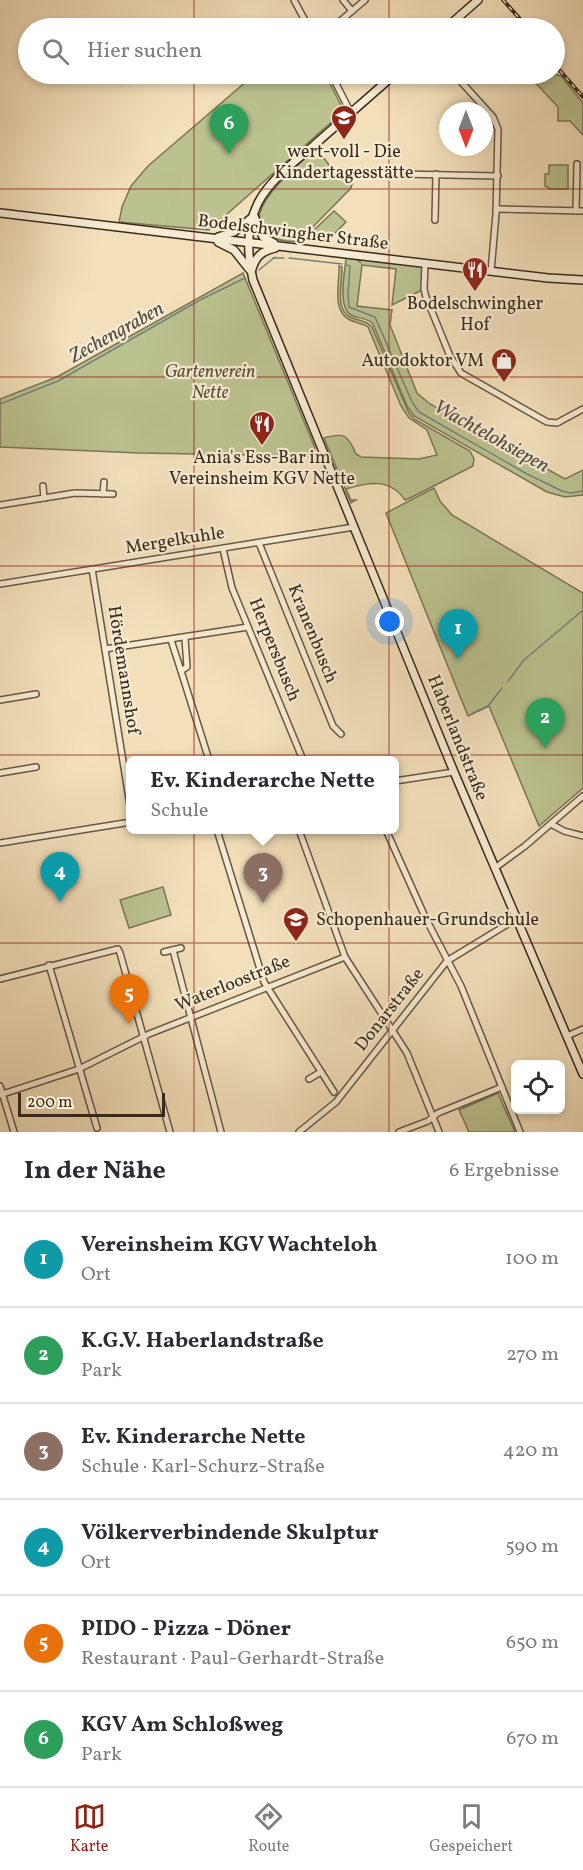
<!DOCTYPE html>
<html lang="de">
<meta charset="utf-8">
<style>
:root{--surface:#fff;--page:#f7f7f7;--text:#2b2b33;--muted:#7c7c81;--line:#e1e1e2;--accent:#8f2418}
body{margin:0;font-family:Vollkorn,serif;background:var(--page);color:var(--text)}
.controls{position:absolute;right:18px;bottom:18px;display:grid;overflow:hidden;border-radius:9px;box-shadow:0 3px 9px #0003}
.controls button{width:54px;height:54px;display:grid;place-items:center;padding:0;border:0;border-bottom:2px solid var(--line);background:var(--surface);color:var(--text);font:30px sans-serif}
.compass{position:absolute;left:439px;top:102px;width:54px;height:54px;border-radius:50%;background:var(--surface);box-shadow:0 3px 9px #0003;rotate:180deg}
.scale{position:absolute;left:18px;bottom:15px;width:147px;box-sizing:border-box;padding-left:6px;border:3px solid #382b1b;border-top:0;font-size:16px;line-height:21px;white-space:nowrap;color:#382b1b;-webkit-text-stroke:4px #f7ebd3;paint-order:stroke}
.you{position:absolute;left:390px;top:622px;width:21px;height:21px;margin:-15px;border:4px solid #fff;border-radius:50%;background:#1a73e8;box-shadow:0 0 0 9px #1a73e833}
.badge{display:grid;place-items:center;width:39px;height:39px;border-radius:50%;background:var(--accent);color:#fff;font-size:20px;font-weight:700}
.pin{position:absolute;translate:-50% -50px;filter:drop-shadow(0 2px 3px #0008)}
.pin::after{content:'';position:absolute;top:32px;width:21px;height:18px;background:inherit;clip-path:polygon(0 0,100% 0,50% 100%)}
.popup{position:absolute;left:126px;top:756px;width:273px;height:78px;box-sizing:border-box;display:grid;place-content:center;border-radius:9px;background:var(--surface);filter:drop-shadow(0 2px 4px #0005);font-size:20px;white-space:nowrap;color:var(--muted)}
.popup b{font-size:22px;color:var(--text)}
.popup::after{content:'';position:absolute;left:50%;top:100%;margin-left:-12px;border:12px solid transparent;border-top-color:var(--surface)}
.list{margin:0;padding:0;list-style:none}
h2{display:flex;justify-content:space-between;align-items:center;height:78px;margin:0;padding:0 24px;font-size:26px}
h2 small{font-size:20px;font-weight:400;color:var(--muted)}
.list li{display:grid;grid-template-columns:39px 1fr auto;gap:18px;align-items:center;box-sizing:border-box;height:96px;padding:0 24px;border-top:2px solid var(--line)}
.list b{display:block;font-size:22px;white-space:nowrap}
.list p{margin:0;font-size:20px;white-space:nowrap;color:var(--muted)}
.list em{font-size:20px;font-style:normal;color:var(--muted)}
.icon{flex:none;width:33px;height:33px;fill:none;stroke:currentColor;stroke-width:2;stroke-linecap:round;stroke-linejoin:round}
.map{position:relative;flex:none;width:583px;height:1132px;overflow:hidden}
.search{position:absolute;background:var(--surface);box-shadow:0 3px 9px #0003;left:18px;right:18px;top:18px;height:66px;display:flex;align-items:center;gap:15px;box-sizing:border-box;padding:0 21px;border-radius:33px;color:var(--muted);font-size:22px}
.sheet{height:654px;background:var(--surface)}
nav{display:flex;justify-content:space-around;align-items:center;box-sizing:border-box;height:84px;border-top:2px solid var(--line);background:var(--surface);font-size:16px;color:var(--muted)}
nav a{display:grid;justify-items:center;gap:3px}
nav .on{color:var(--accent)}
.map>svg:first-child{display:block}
.green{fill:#bbc290;stroke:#7a7656;stroke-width:1.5}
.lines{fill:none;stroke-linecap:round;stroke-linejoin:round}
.stream{stroke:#76817a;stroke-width:1.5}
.street-casing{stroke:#675843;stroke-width:8}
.secondary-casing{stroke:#382b1b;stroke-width:10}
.street{stroke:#f7ebd3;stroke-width:5}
.secondary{stroke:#f7ebd3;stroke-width:7}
.rail-casing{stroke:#382b1b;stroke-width:4}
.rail{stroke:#f7ebd3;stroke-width:1.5;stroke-dasharray:4.5;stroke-linecap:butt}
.grid{fill:none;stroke:#8f2418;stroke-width:1.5;stroke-opacity:0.55}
.labels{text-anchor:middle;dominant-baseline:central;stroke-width:4.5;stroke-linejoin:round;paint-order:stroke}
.poi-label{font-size:18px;fill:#382b1b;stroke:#f7ebd3}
.street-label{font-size:18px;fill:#382b1b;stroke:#f7ebd3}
.park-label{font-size:18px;font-style:italic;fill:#595138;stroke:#f7ebd3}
.water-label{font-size:20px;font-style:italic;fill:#524f43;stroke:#f7ebd3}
</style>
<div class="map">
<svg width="583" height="1132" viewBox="0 0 583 1132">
<rect width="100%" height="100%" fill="#f3e0bb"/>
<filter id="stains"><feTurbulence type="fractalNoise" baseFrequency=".00333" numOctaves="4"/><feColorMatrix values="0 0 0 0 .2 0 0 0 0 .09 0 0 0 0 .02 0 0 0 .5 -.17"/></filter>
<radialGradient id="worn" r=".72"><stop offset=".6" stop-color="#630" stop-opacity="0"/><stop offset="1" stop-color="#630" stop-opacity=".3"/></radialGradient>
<g class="green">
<polygon points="255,74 325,74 344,111 209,230 119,222 122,207 131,186 148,166"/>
<polygon points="530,74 554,74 561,76 583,103 583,135 570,121 558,121 558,107 530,77"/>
<path d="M 317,149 L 336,174 L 340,172 L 352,184 L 351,188 L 298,242 C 288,241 274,241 266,234 C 239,213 297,165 312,152 Z"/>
<polygon points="549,165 568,165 568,189 550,189 545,186 545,174 549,174"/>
<polygon points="334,211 346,222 326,242 314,230"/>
<path d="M 359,256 L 425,264 L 424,289 L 392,305 L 396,269 L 362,265 L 357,306 L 392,310 L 390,325 L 417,393 L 430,404 L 565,479 L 583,470 L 583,495 L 565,497 L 547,492 L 414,416 L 407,406 L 373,324 C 367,317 358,319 351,315 C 337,307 345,272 346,258 L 358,260 L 360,262 Z"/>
<path d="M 339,266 L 342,267 C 343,282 334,308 350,317 C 358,321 366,320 372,327 L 409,413 L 414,419 L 470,451 L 474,459 L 473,466 L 410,498 L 405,500 C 390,478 369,482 346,489 L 351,500 L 356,500 L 351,503 L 324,438 C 344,432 348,435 356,454 L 361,457 L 419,459 L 437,455 L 427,430 L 409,418 L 401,406 L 368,327 C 362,323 356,323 350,320 C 331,311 340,283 339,266 Z"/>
<polygon points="243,273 315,448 313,456 139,453 0,447 0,399 57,377"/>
<polygon points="434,488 440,501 452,515 583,593 583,788 539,826 489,706 468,716 386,513"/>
<polygon points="163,887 171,915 129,928 120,900"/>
<polygon points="498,1093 515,1132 469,1132 459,1110"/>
</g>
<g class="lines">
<g class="stream">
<polyline points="273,258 284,258"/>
<polyline points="289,258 342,264"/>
<polyline points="346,265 350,266 348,294 349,307 375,317 412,402 419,412 527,474 562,491 571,493 583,491"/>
<polyline points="259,270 275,257"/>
<polyline points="0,404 58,381 200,300 245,278"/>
<polyline points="508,681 524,660 583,610"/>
<polyline points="473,713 488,706 502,688"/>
</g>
<defs>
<g id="street">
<polyline points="294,0 309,28"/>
<polyline points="343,0 352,11"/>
<polyline points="332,28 365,0"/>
<polyline points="331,74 351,113"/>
<polyline points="454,74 493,117 498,129 496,214 491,271"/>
<polyline points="400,174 498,176"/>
<polyline points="497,209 583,211"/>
<polyline points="576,211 577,164"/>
<polyline points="435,220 436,174"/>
<polyline points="425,264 424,289 426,297 450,356 461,373 547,422 557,423 583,409"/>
<polyline points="43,486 44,498"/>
<polyline points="103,494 104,482"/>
<polyline points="0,505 75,493 113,494"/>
<polyline points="259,543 333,726 341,734"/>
<polyline points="223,549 232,588 303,760"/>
<polyline points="92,569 131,811"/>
<polyline points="0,584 354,527"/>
<polyline points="171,640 181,671 187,667 185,638"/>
<polyline points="105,649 248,627"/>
<polyline points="181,671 209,760"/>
<polyline points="0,700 36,694"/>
<polyline points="0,773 36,767"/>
<polyline points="395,781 454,772"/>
<polyline points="551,824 564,831 583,836"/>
<polyline points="217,830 264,982 334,1092"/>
<polyline points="299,830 345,957 407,1053 439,1132"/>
<polyline points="386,830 426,919 461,986 520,1132"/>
<polyline points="0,843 131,822"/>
<polyline points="495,868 525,846 583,796"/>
<polyline points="173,950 221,1132"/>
<polyline points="164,952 181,948"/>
<polyline points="49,965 97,1128"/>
<polyline points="0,979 118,949 120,953 170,1132"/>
<polyline points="567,1036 583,1029"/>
<polyline points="309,1079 321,1072"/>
<polyline points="0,1086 14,1132"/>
<polyline points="0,1095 79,1069 149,1034 345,957"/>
<polyline points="299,1132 336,1102 447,961 516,919"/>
<polyline points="399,1132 428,1121 438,1113 502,1087"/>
</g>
<g id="secondary">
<polyline points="446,28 478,0"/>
<path d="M 395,74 C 368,98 340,122 312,147 C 293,163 270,180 258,203 C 246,227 247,254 253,280 L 454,772 L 583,1074"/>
<polyline points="0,213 548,278 583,280"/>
<polyline points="255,218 263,237 274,243"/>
<polyline points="218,237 234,232 254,216"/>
<polyline points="218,242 234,250 249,269"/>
<path d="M 252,269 C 256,256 262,251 275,248"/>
</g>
</defs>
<use href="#street" class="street-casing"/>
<use href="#secondary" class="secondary-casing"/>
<use href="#street" class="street"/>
<use href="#secondary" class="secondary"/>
<defs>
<g id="rail">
<polyline points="503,0 528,28"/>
<polyline points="554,64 583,97"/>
</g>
</defs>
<use href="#rail" class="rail-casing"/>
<use href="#rail" class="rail"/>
</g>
<path class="grid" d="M 194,0 L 194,28M 389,0 L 389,28M 194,74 L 194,1132M 389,74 L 389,1132M 0,189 L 583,189M 0,377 L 583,377M 0,566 L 583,566M 0,755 L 583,755M 0,943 L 583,943"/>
<defs>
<symbol id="school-pin" viewBox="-11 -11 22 30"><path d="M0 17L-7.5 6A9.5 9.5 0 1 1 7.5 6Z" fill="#8f2418" stroke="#f7ebd3"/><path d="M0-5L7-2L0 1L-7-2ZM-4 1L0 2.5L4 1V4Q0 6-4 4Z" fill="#fff"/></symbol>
<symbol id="restaurant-pin" viewBox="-11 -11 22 30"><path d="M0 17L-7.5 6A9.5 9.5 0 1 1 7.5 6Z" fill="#8f2418" stroke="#f7ebd3"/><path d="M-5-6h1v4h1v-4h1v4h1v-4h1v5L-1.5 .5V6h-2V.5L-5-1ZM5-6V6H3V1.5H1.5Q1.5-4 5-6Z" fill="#fff"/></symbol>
<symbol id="shop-pin" viewBox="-11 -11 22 30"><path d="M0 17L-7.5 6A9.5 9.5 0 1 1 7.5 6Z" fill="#8f2418" stroke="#f7ebd3"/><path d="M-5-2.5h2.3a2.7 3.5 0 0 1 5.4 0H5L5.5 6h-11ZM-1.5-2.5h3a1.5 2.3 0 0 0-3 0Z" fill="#fff"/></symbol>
</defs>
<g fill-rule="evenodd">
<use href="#school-pin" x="329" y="103" width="30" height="40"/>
<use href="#restaurant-pin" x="460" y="255" width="30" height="40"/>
<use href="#shop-pin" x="489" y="346" width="30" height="40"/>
<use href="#restaurant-pin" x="247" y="409" width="30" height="40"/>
<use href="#school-pin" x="281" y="905" width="30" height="40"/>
</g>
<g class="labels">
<g class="poi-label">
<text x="344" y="152">wert-voll - Die<tspan x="344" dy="21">Kindertagesstätte</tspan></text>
<text x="475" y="304">Bodelschwingher<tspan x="475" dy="21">Hof</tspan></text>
<text x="484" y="361" text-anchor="end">Autodoktor VM</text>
<text x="262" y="458">Ania's Ess-Bar im<tspan x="262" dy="21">Vereinsheim KGV Nette</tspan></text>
<text x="316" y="920" text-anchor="start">Schopenhauer-Grundschule</text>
</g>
<g class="street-label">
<text transform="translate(293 233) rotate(7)">Bodelschwingher Straße</text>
<text transform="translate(175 541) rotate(-9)">Mergelkuhle</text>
<text transform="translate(312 634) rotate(68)">Kranenbusch</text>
<text transform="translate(274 650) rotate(68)">Herpersbusch</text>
<text transform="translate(123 670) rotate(81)">Hördemannshof</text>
<text transform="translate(457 738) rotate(68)">Haberlandstraße</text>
<text transform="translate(233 984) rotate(-22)">Waterloostraße</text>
<text transform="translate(390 1010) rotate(-52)">Donarstraße</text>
</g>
<g class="park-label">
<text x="210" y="372">Gartenverein<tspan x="210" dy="21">Nette</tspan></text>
</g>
<g class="water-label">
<text transform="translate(117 333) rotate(-29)">Zechengraben</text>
<text transform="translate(491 437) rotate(29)">Wachtelohsiepen</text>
</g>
</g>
<rect width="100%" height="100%" filter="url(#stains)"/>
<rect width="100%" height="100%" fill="url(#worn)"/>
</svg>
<div class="controls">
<button><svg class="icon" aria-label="locate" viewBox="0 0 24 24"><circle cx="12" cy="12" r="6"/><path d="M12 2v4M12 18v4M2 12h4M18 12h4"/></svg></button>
</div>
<svg class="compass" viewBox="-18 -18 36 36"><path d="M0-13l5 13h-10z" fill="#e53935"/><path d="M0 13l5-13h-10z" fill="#7c7c81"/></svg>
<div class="scale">200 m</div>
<div class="you"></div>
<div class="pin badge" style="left:458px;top:659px;background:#0f9aa8">1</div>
<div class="pin badge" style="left:545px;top:748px;background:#2e9e5b">2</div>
<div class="pin badge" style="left:263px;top:903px;background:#8d6e63">3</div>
<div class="popup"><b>Ev. Kinderarche Nette</b>Schule</div>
<div class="pin badge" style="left:60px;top:902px;background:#0f9aa8">4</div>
<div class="pin badge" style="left:129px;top:1024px;background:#e8710a">5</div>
<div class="pin badge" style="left:229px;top:154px;background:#2e9e5b">6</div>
<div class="search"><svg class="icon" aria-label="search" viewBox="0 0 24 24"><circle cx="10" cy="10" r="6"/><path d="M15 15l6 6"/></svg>Hier suchen</div>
</div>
<section class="sheet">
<h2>In der Nähe<small>6 Ergebnisse</small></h2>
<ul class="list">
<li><span class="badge" style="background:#0f9aa8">1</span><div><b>Vereinsheim KGV Wachteloh</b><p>Ort</p></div><em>100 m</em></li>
<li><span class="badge" style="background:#2e9e5b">2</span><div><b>K.G.V. Haberlandstraße</b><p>Park</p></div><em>270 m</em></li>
<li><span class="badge" style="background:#8d6e63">3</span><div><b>Ev. Kinderarche Nette</b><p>Schule · Karl-Schurz-Straße</p></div><em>420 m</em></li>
<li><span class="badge" style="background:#0f9aa8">4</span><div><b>Völkerverbindende Skulptur</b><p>Ort</p></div><em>590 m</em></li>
<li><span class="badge" style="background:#e8710a">5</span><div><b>PIDO - Pizza - Döner</b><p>Restaurant · Paul-Gerhardt-Straße</p></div><em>650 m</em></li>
<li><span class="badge" style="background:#2e9e5b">6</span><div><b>KGV Am Schloßweg</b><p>Park</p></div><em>670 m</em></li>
</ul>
</section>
<nav>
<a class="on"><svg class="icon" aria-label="map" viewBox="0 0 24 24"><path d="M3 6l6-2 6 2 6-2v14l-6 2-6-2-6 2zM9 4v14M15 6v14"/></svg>Karte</a>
<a><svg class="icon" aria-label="directions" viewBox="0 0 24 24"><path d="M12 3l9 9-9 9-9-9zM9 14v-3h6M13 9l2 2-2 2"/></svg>Route</a>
<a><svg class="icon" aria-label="saved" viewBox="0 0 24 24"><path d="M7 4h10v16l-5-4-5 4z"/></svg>Gespeichert</a>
</nav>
